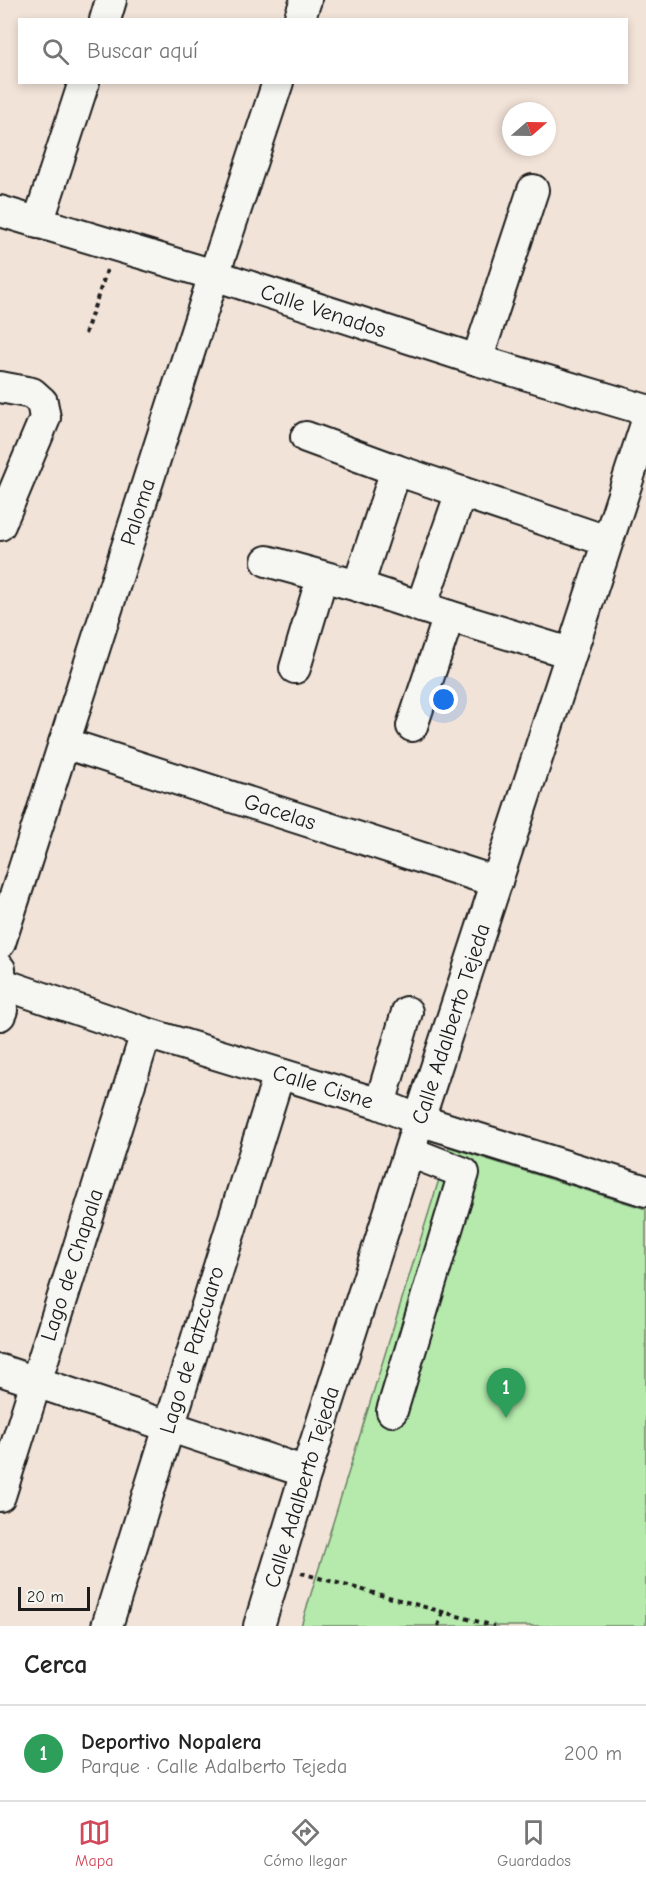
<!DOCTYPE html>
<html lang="es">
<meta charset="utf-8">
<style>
:root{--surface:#fff;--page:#f6f6f6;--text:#222;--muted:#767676;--line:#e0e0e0;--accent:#d1495b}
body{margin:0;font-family:"Comic Neue",sans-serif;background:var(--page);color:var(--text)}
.compass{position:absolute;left:502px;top:102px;width:54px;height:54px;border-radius:50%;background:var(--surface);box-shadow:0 3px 9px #0003;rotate:70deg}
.scale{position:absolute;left:18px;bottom:15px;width:72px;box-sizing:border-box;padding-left:6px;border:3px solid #1c1c1c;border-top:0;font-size:16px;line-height:21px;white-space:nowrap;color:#1c1c1c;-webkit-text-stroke:4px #f6f6f2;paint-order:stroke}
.you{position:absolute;left:444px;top:700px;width:21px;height:21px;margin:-15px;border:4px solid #fff;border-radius:50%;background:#1a73e8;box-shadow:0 0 0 9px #1a73e833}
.badge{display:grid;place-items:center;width:39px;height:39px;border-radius:50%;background:var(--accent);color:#fff;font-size:20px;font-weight:700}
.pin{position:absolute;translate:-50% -50px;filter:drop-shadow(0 2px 3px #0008)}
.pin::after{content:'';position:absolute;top:32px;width:21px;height:18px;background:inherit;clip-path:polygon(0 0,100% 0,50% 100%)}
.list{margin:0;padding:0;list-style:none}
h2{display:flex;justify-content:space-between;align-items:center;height:78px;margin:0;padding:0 24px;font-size:26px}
h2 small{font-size:20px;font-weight:400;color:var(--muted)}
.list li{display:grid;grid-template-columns:39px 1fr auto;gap:18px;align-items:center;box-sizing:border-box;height:96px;padding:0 24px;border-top:2px solid var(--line)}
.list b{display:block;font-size:22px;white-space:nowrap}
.list p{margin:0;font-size:20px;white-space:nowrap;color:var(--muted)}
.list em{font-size:20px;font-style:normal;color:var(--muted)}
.icon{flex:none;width:33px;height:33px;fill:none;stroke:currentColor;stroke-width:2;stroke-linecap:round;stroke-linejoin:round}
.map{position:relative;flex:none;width:646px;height:1626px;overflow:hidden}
.search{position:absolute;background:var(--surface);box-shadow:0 3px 9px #0003;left:18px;right:18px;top:18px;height:66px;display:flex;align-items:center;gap:15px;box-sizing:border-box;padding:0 21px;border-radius:0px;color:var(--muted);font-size:22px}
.sheet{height:174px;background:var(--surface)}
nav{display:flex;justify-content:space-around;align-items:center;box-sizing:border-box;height:84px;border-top:2px solid var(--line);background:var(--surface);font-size:16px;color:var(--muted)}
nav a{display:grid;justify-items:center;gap:3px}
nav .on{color:var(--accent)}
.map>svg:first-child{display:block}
.green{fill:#b5eaac;stroke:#688364;stroke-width:1.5}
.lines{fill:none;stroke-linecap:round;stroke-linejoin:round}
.minor-casing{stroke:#1c1c1c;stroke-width:34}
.path{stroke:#1c1c1c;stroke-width:4;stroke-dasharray:4.5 4.5;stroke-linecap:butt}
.minor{stroke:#f6f6f2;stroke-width:30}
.labels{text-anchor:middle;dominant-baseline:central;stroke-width:4.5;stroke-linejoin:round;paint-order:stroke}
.street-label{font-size:22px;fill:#1c1c1c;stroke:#f6f6f2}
</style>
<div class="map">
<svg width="646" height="1626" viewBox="0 0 646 1626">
<rect width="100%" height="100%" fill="#f2e3d8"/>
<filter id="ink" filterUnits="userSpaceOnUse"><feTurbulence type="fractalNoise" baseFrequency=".0167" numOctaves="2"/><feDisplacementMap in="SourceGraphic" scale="12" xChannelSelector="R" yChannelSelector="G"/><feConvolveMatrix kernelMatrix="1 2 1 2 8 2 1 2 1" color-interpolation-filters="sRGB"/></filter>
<g filter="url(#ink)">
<polygon class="green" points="449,1147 646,1209 646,1626 301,1626"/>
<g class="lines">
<defs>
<g id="minor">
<polyline points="105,20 111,0"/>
<polyline points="299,20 306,0"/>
<polyline points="0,211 214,275 477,360 646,410"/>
<polyline points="38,223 84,82"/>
<polyline points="477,360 533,190"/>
<polyline points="0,387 32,393 42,402 45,418 0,525"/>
<polyline points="306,437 396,470 607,541"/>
<polyline points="267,561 358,586 449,616 570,653"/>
<polyline points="358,586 396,470"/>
<polyline points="421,607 461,492"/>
<polyline points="295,668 322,577"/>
<polyline points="412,726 449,616"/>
<polyline points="64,743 497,882"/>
<polyline points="0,943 214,275 278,82"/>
<polyline points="0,969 2,1010 0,1015"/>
<polyline points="0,983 146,1033 380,1104 419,1120 646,1191"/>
<polyline points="380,1104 407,1012"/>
<polyline points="0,1370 306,1472"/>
<polyline points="392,1411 464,1173 410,1152"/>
<polyline points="0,1496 146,1033"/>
<polyline points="107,1626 279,1074"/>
<polyline points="259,1626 306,1472 419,1120 646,424"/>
</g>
</defs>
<use href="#minor" class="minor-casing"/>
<g class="path">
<polyline points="85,334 107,270"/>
<polyline points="301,1573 494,1626"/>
<polyline points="438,1626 443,1611"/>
</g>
<use href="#minor" class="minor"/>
</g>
</g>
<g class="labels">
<g class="street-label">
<text transform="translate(323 311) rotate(18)">Calle Venados</text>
<text transform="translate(138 512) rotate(-72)">Paloma</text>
<text transform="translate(280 812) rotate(18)">Gacelas</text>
<text transform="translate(451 1024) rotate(-72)">Calle Adalberto Tejeda</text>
<text transform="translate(323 1087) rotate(17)">Calle Cisne</text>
<text transform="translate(72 1265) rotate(-72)">Lago de Chapala</text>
<text transform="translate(192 1350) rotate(-73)">Lago de Patzcuaro</text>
<text transform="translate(302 1487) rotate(-73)">Calle Adalberto Tejeda</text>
</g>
</g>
</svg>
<svg class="compass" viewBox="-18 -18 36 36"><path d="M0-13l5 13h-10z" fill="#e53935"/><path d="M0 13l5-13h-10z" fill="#767676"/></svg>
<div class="scale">20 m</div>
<div class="you"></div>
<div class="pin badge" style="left:506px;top:1418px;background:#2e9e5b">1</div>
<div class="search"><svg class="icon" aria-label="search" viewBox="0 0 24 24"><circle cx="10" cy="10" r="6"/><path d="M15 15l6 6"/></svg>Buscar aquí</div>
</div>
<section class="sheet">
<h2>Cerca<small></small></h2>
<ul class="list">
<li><span class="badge" style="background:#2e9e5b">1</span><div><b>Deportivo Nopalera</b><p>Parque · Calle Adalberto Tejeda</p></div><em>200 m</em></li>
</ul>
</section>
<nav>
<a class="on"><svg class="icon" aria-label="map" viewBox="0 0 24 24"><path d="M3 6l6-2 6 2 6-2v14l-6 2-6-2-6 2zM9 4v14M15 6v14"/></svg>Mapa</a>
<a><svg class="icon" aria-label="directions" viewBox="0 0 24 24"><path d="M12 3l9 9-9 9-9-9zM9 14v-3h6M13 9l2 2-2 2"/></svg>Cómo llegar</a>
<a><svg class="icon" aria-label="saved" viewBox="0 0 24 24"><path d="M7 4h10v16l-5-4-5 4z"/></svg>Guardados</a>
</nav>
